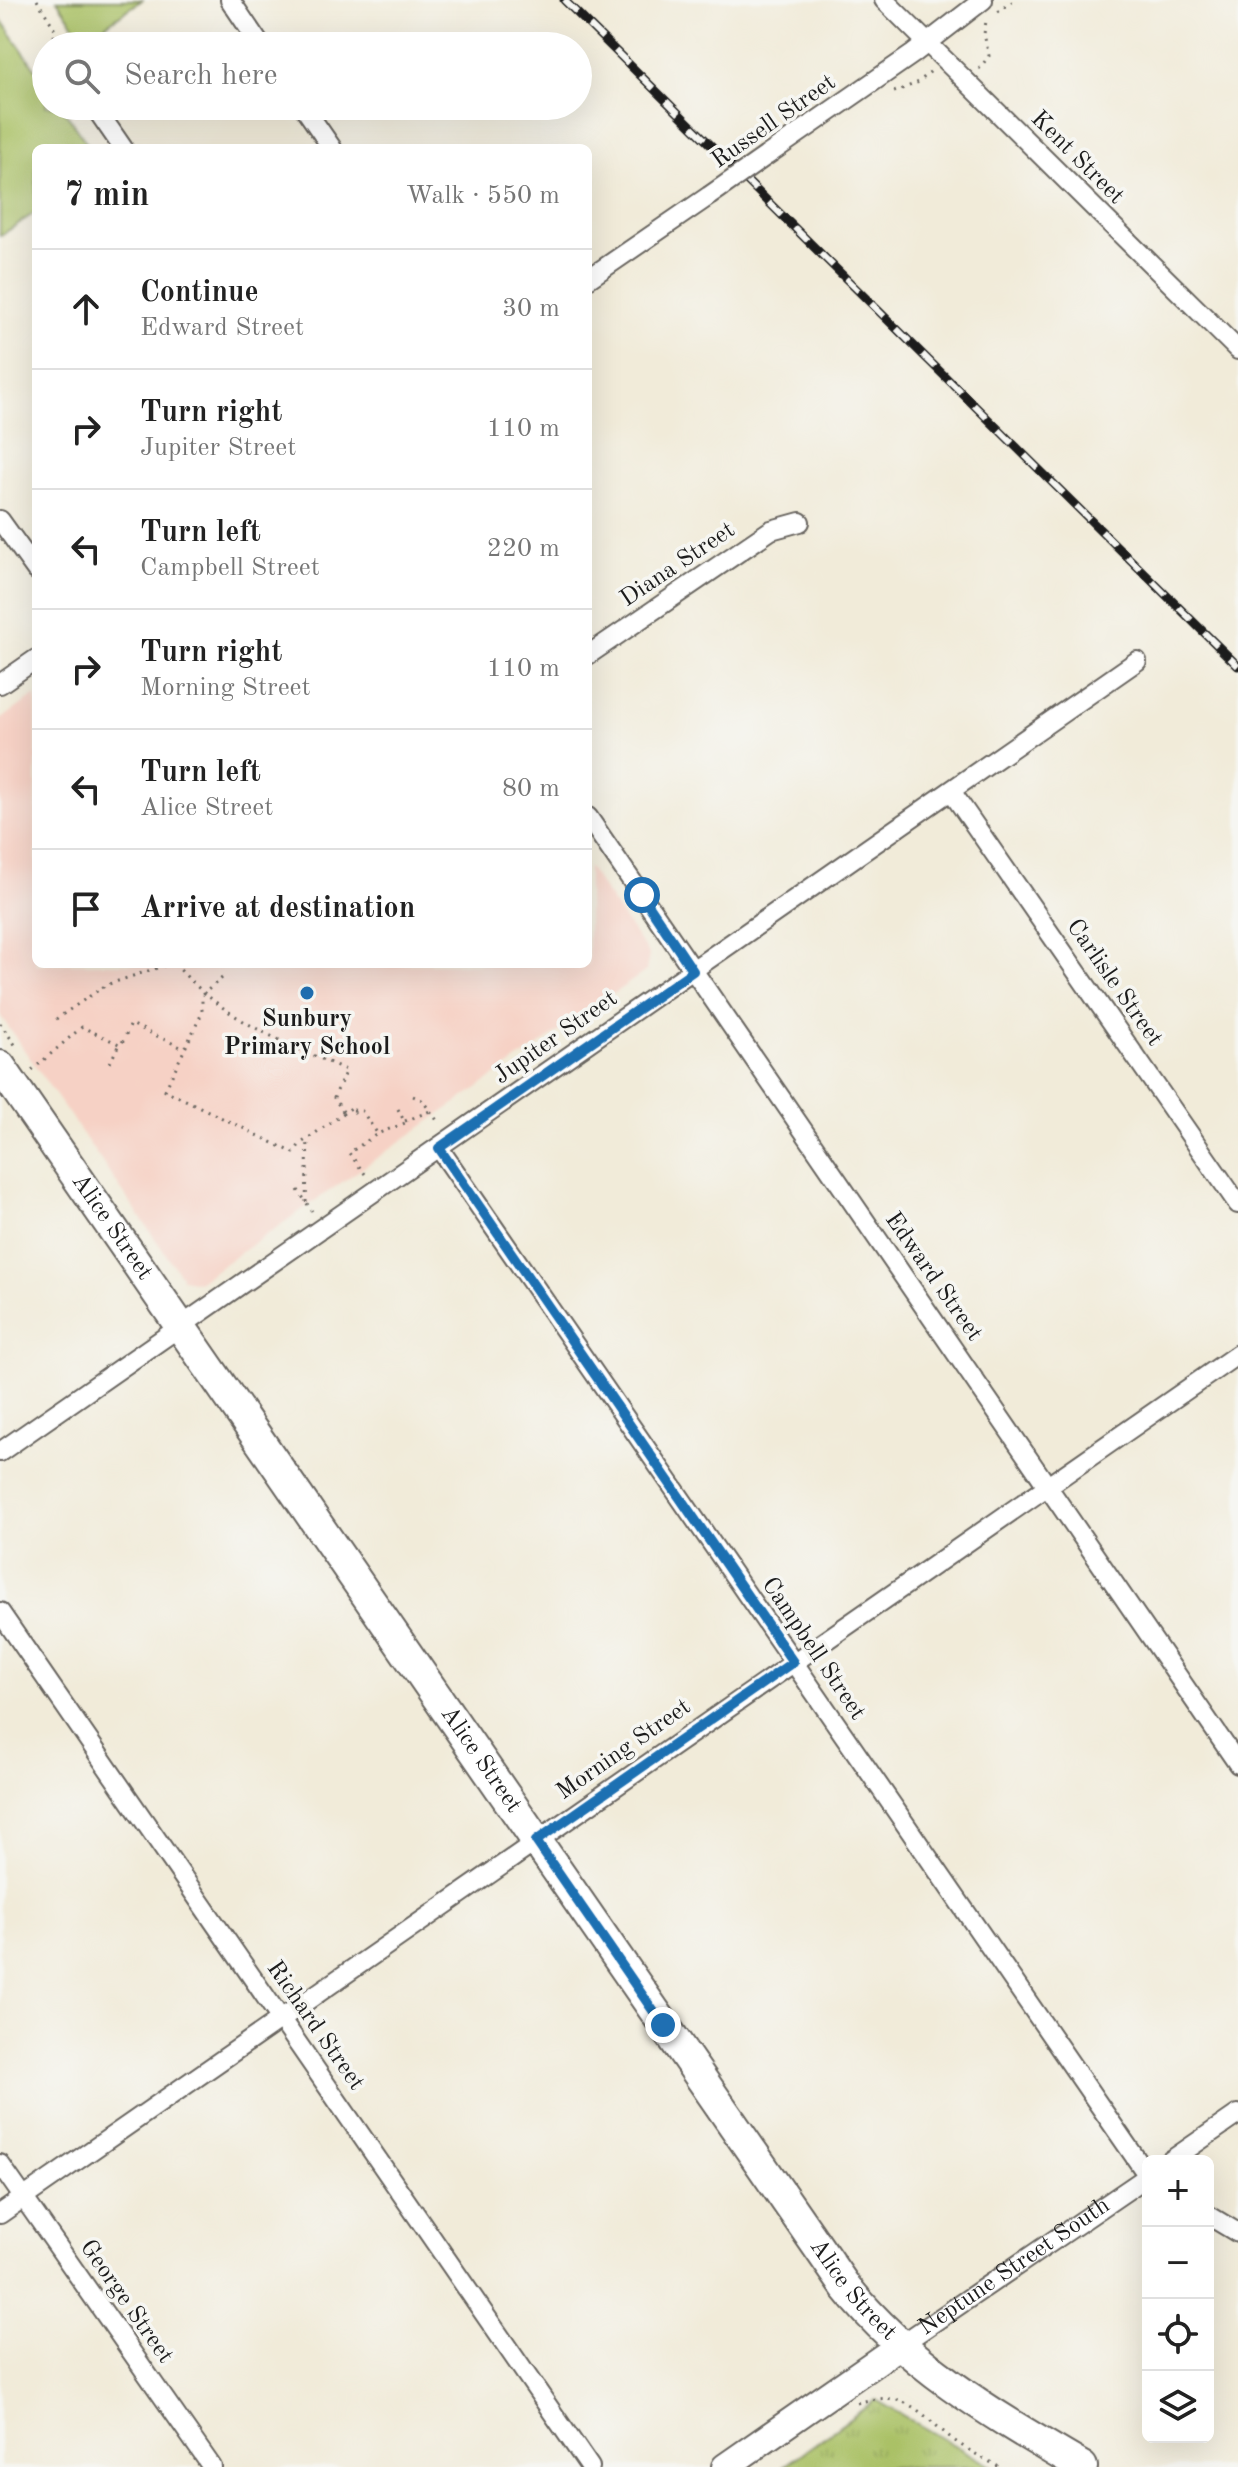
<!DOCTYPE html>
<meta charset="utf-8">
<style>
:root{--surface:#fff;--page:#f2f2f2;--text:#222;--muted:#767676;--line:#e0e0e0}
body{margin:0;font-family:"Old Standard TT",serif;background:var(--page);color:var(--text)}
.controls{position:absolute;right:24px;bottom:24px;display:grid;overflow:hidden;border-radius:12px;box-shadow:0 8px 32px #0002}
.controls button{width:72px;height:72px;display:grid;place-items:center;padding:0;border:0;border-bottom:2px solid var(--line);background:var(--surface);color:var(--text);font:40px sans-serif}
.stop{position:absolute;width:24px;height:24px;margin:-18px;border:6px solid #1f6fb2;border-radius:50%;background:#fff}
.stop.end{background:#1f6fb2;border-color:#fff;box-shadow:0 2px 8px #0008}
.list{margin:0;padding:0;list-style:none}
h2{display:flex;justify-content:space-between;align-items:center;height:104px;margin:0;padding:0 32px;font-size:34px}
h2 small{font-size:26px;font-weight:400;color:var(--muted)}
.list li{display:grid;grid-template-columns:52px 1fr auto;gap:24px;align-items:center;box-sizing:border-box;height:120px;padding:0 32px;border-top:2px solid var(--line)}
.list b{display:block;font-size:30px;white-space:nowrap}
.list p{margin:0;font-size:26px;white-space:nowrap;color:var(--muted)}
.list em{font-size:26px;font-style:normal;color:var(--muted)}
.icon{flex:none;width:44px;height:44px;fill:none;stroke:currentColor;stroke-width:2;stroke-linecap:round;stroke-linejoin:round}
.map{position:relative;flex:none;width:1238px;height:2467px;overflow:hidden}
.search{position:absolute;background:var(--surface);box-shadow:0 8px 32px #0002;left:32px;top:32px;width:560px;height:88px;display:flex;align-items:center;gap:20px;box-sizing:border-box;padding:0 28px;border-radius:44px;color:var(--muted);font-size:30px}
.panel{position:absolute;background:var(--surface);box-shadow:0 8px 32px #0002;left:32px;top:144px;width:560px;height:824px;border-radius:12px}
.map>svg:first-child{display:block}
.built{fill:#f6d1c5}
.grass{fill:url(#grass-tufts);stroke:#636e41;stroke-width:2}
.park{fill:#aac166;stroke:#636e41;stroke-width:2}
.lines{fill:none;stroke-linecap:round;stroke-linejoin:round}
.street-casing{stroke:#67645e;stroke-width:22}
.secondary-casing{stroke:#67645e;stroke-width:30}
.primary-casing{stroke:#67645e;stroke-width:34}
.path{stroke:#67645e;stroke-width:3;stroke-dasharray:2 6;stroke-linecap:butt}
.street{stroke:#fff;stroke-width:18}
.secondary{stroke:#fff;stroke-width:26}
.primary{stroke:#fff;stroke-width:30}
.rail-casing{stroke:#1c1c1c;stroke-width:9}
.rail{stroke:#f6f6f2;stroke-width:6;stroke-dasharray:18;stroke-linecap:butt}
.street-bridge-casing{stroke:#67645e;stroke-width:22;stroke-linecap:butt}
.street-bridge{stroke:#fff;stroke-width:18}
.route{stroke:#1f6fb2;stroke-width:10}
.poi-dot{fill:#1f6fb2;stroke:#f6f6f2;stroke-width:3}
.labels{text-anchor:middle;dominant-baseline:central;stroke-width:7;stroke-linejoin:round;paint-order:stroke}
.street-label{font-size:24px;fill:#1c1c1c;stroke:#f6f6f2}
.poi-label{font-size:24px;font-weight:bold;fill:#1c1c1c;stroke:#f6f6f2}
</style>
<div class="map">
<svg width="1238" height="2467" viewBox="0 0 1238 2467">
<defs>
<pattern id="grass-tufts" width="24" height="20" patternUnits="userSpaceOnUse" patternTransform="scale(2)"><rect width="24" height="20" fill="#aac166"/><path d="M3 7l-1-3M5 7V3M7 7l1-3M15 17l-1-3M17 17v-4M19 17l1-3" fill="none" stroke="#92a558"/></pattern>
</defs>
<rect width="100%" height="100%" fill="#f6f6f2"/>
<filter id="ink" filterUnits="userSpaceOnUse"><feTurbulence type="fractalNoise" baseFrequency=".0125" numOctaves="2"/><feDisplacementMap in="SourceGraphic" scale="16" xChannelSelector="R" yChannelSelector="G"/><feConvolveMatrix kernelMatrix="1 2 1 2 8 2 1 2 1" color-interpolation-filters="sRGB"/></filter>
<filter id="wash" filterUnits="userSpaceOnUse"><feTurbulence type="fractalNoise" baseFrequency=".006" numOctaves="4" result="noise"/><feDisplacementMap in="SourceGraphic" scale="32" xChannelSelector="R" yChannelSelector="G"/><feGaussianBlur stdDeviation="1.8" result="paint"/><feColorMatrix in="noise" values="0 0 0 0 0 0 0 0 0 0 0 0 0 0 0 0 0 1.4 0 .05"/><feComposite in="paint" operator="in"/></filter>
<g filter="url(#wash)">
<rect width="100%" height="100%" fill="#f1ebd9"/>
<polygon class="built" points="36,695 36,964 588,964 588,867 649,955 646,971 198,1282 183,1279 0,1015 0,720"/>
<polygon class="grass" points="876,2400 992,2467 783,2467"/>
<g class="park">
<polygon points="57,0 142,0 84,40"/>
<polygon points="0,18 46,84 46,106 61,106 90,148 36,148 36,212 0,236"/>
</g>
</g>
<g filter="url(#ink)">
<g class="lines">
<defs>
<g id="street">
<polyline points="230,0 261,46"/>
<polyline points="884,0 1238,350"/>
<polyline points="94,106 123,148"/>
<polyline points="303,106 332,148"/>
<polyline points="766,156 913,54 983,0"/>
<polyline points="588,279 709,196"/>
<polyline points="0,520 36,570"/>
<polyline points="588,655 771,530 800,522"/>
<polyline points="0,684 36,659"/>
<polyline points="951,791 1238,1204"/>
<polyline points="588,817 1238,1764"/>
<polyline points="439,1148 1148,2176"/>
<polyline points="0,1452 1137,661"/>
<polyline points="0,1612 590,2467"/>
<polyline points="1170,2161 1238,2114"/>
<polyline points="0,2164 212,2467"/>
<polyline points="0,2214 1238,1354"/>
<polyline points="1208,2215 1238,2233"/>
<path id="s1" d="M 899,2346 L 1148,2176"/>
</g>
<polyline id="secondary" points="725,2467 899,2346"/>
<g id="primary">
<path id="s2" d="M 0,1066 L 845,2286 C 910,2367 994,2415 1082,2467"/>
</g>
</defs>
<use href="#street" class="street-casing"/>
<use href="#secondary" class="secondary-casing"/>
<use href="#primary" class="primary-casing"/>
<g class="path">
<polyline points="37,0 55,29 53,46"/>
<polyline points="998,12 1015,0"/>
<polyline points="979,69 989,56 984,34 986,21"/>
<polyline points="894,92 919,82 932,70"/>
<path d="M 175,964 C 226,1022 278,1039 346,1070 L 334,1098 L 344,1113"/>
<polyline points="222,978 202,995 202,1013 165,1090 294,1153"/>
<polyline points="56,1019 106,985 169,964"/>
<polyline points="0,1023 16,1046"/>
<polyline points="110,1063 119,1044"/>
<polyline points="32,1070 82,1027 121,1045 131,1024 185,1049"/>
<polyline points="413,1096 422,1100 439,1123"/>
<polyline points="353,1110 362,1111 377,1133"/>
<polyline points="405,1121 430,1111"/>
<polyline points="293,1154 300,1144 351,1108 355,1113"/>
<polyline points="365,1174 349,1153 377,1134 405,1123 398,1109"/>
<polyline points="298,1190 312,1211"/>
<polyline points="306,1202 308,1138"/>
<path d="M 857,2403 C 908,2388 919,2414 955,2441 C 969,2451 985,2459 999,2467"/>
</g>
<use href="#street" class="street"/>
<use href="#secondary" class="secondary"/>
<use href="#primary" class="primary"/>
<defs>
<polyline id="rail" points="564,0 1238,666"/>
</defs>
<use href="#rail" class="rail-casing"/>
<use href="#rail" class="rail"/>
<defs>
<polyline id="street-bridge" points="709,196 766,156"/>
</defs>
<use href="#street-bridge" class="street-bridge-casing"/>
<use href="#street-bridge" class="street-bridge"/>
</g>
</g>
<g class="lines" filter="url(#ink)">
<polyline class="route" points="642,895 693,971 439,1148 793,1662 536,1841 663,2025"/>
</g>
<circle class="poi-dot" cx="307" cy="993" r="8"/>
<g class="labels">
<g class="street-label">
<text transform="translate(774 122) rotate(-35)">Russell Street</text>
<text transform="translate(1077 158) rotate(45)">Kent Street</text>
<text transform="translate(678 565) rotate(-34)">Diana Street</text>
<text transform="translate(1114 983) rotate(55)">Carlisle Street</text>
<text transform="translate(556 1038) rotate(-35)">Jupiter Street</text>
<text stroke="none"><textPath href="#s2" startOffset="196">Alice Street</textPath></text>
<text transform="translate(933 1277) rotate(55)">Edward Street</text>
<text transform="translate(813 1649) rotate(56)">Campbell Street</text>
<text transform="translate(624 1750) rotate(-35)">Morning Street</text>
<text stroke="none"><textPath href="#s2" startOffset="844">Alice Street</textPath></text>
<text transform="translate(315 2026) rotate(55)">Richard Street</text>
<text stroke="none"><textPath href="#s1" startOffset="140">Neptune Street South</textPath></text>
<text stroke="none"><textPath href="#s2" startOffset="1492">Alice Street</textPath></text>
<text transform="translate(126 2302) rotate(55)">George Street</text>
</g>
<g class="poi-label">
<text x="307" y="1020">Sunbury<tspan x="307" dy="28">Primary School</tspan></text>
</g>
</g>
</svg>
<div class="controls">
<button>+</button>
<button>−</button>
<button><svg class="icon" aria-label="locate" viewBox="0 0 24 24"><circle cx="12" cy="12" r="6"/><path d="M12 2v4M12 18v4M2 12h4M18 12h4"/></svg></button>
<button><svg class="icon" aria-label="layers" viewBox="0 0 24 24"><path d="M12 4l9 5-9 5-9-5zM3 14l9 5 9-5"/></svg></button>
</div>
<div class="stop" style="left:642px;top:895px"></div>
<div class="stop end" style="left:663px;top:2025px"></div>
<div class="search"><svg class="icon" aria-label="search" viewBox="0 0 24 24"><circle cx="10" cy="10" r="6"/><path d="M15 15l6 6"/></svg>Search here</div>
<section class="panel">
<h2>7 min<small>Walk · 550 m</small></h2>
<ul class="list">
<li><svg class="icon" aria-label="ahead" viewBox="0 0 24 24"><path d="M12 20V5M6 11l6-6 6 6"/></svg><div><b>Continue</b><p>Edward Street</p></div><em>30 m</em></li>
<li><svg class="icon" aria-label="right" viewBox="0 0 24 24"><path d="M7 20v-9h11M14 6l5 5-5 5"/></svg><div><b>Turn right</b><p>Jupiter Street</p></div><em>110 m</em></li>
<li><svg class="icon" aria-label="left" viewBox="0 0 24 24"><path d="M17 20v-9H6M10 6l-5 5 5 5"/></svg><div><b>Turn left</b><p>Campbell Street</p></div><em>220 m</em></li>
<li><svg class="icon" aria-label="right" viewBox="0 0 24 24"><path d="M7 20v-9h11M14 6l5 5-5 5"/></svg><div><b>Turn right</b><p>Morning Street</p></div><em>110 m</em></li>
<li><svg class="icon" aria-label="left" viewBox="0 0 24 24"><path d="M17 20v-9H6M10 6l-5 5 5 5"/></svg><div><b>Turn left</b><p>Alice Street</p></div><em>80 m</em></li>
<li><svg class="icon" aria-label="arrive" viewBox="0 0 24 24"><path d="M6 21V4h12l-3 4 3 4H6"/></svg><div><b>Arrive at destination</b></div></li>
</ul>
</section>
</div>
